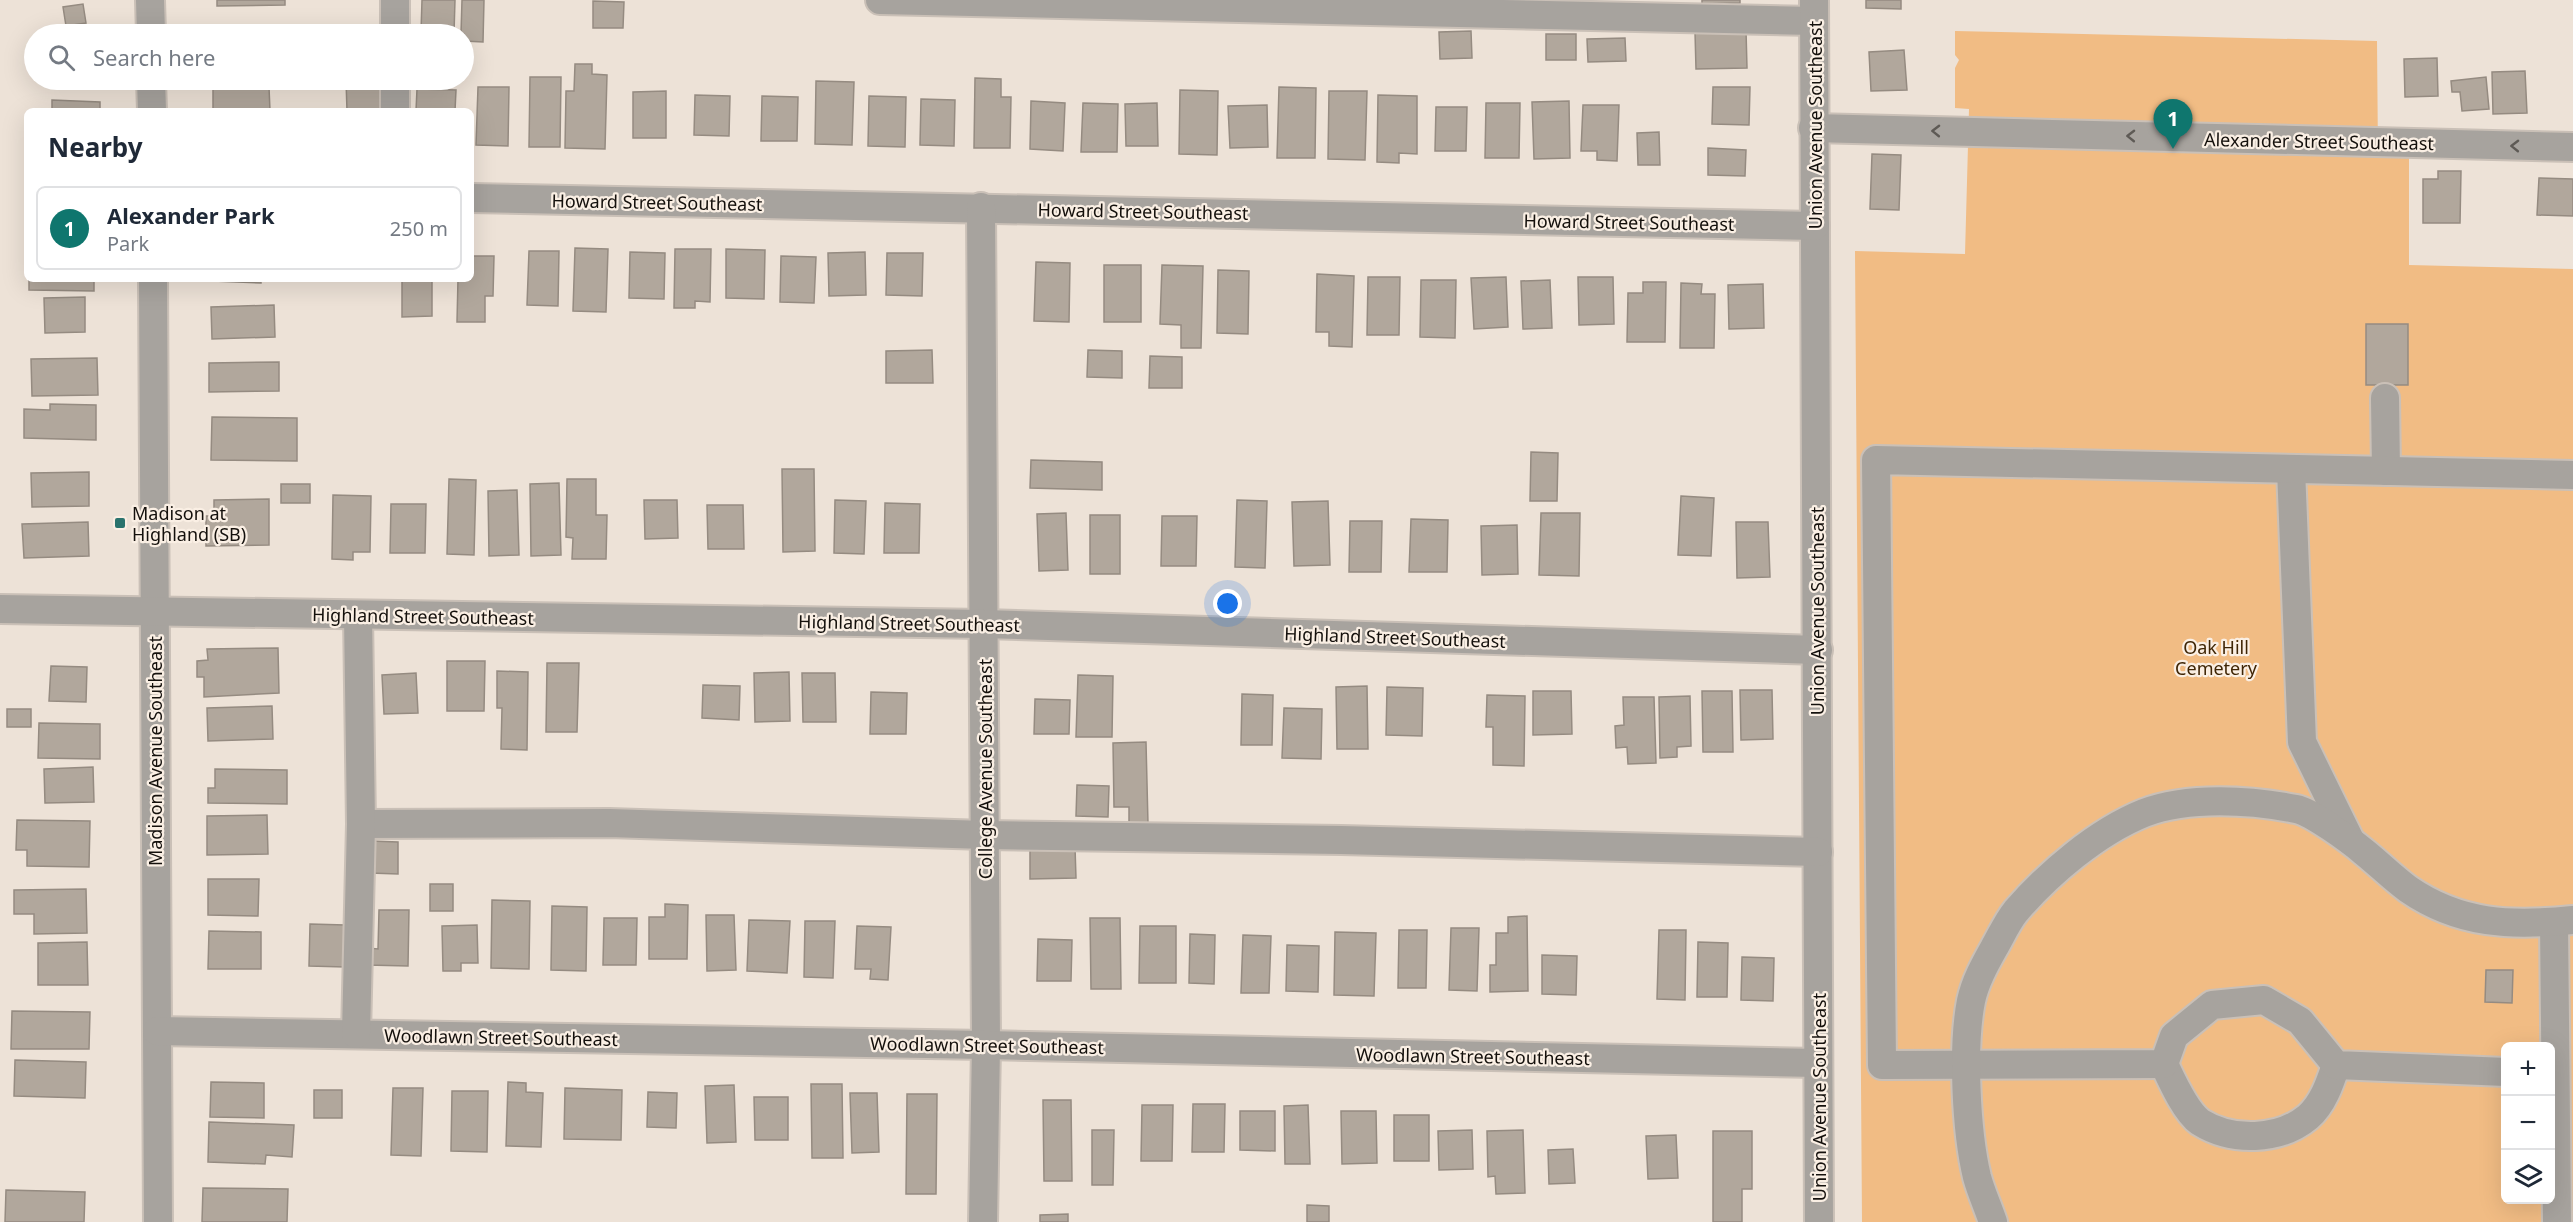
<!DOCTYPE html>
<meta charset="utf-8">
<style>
:root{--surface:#fff;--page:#f6f6f7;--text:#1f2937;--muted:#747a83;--line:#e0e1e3;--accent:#0f766e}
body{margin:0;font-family:"Noto Sans",sans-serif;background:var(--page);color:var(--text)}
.controls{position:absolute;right:18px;bottom:18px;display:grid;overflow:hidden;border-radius:9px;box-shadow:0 6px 24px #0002}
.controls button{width:54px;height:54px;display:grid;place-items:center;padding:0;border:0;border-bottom:2px solid var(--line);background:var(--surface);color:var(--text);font:30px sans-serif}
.you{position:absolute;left:1228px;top:604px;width:21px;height:21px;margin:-15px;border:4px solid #fff;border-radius:50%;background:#1a73e8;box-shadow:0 0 0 9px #1a73e833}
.badge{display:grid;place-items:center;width:39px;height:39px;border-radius:50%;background:var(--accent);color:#fff;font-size:20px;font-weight:700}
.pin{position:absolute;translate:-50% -50px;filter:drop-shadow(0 2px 3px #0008)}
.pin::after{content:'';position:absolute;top:32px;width:21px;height:18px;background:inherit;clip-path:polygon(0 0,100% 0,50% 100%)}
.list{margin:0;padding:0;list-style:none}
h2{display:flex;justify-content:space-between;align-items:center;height:78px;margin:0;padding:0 24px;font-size:26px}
h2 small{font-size:20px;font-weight:400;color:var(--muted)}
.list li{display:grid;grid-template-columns:39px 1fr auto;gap:18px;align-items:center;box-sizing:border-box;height:84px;margin:0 12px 12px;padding:0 12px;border:2px solid var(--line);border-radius:9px}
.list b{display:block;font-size:22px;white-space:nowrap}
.list p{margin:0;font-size:20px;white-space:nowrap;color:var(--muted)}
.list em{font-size:20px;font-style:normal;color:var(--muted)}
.icon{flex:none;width:33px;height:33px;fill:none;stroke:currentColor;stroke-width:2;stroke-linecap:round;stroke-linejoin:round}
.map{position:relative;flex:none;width:2573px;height:1222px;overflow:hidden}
.search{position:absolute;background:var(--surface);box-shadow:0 6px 24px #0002;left:24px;top:24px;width:450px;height:66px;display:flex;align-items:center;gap:15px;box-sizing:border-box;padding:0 21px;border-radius:33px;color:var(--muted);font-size:22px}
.panel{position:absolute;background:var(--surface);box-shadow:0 6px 24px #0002;left:24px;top:108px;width:450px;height:174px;border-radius:9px}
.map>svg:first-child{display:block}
.green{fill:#f1bc84;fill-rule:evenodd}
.building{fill:#b1a79c;stroke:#958b81;stroke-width:1.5}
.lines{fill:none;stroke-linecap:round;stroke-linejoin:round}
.minor-casing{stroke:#cac0b7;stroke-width:32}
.minor{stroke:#a7a39e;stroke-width:28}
.oneway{stroke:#5e5a55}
.poi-dot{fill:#2a736d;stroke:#faefe4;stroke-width:2}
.labels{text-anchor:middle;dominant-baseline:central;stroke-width:4.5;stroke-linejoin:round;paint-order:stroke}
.street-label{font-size:18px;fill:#14100c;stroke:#faefe4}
.poi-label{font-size:18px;fill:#14100c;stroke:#faefe4;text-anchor:start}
.park-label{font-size:18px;fill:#3f2505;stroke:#faefe4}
</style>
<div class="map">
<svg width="2573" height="1222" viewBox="0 0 2573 1222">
<rect width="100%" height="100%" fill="#ede2d7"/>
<path class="green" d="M 1955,31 L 2377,41 L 2378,157 L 2409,158 L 2409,265 L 2573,269 L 2573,1222 L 1862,1222 L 1855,251 L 1965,254 L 1969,109 L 1955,108 L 1955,68 L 1959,60 L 1955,55 ZM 2506,1046 L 2550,1046 L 2550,1200 L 2506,1200 Z"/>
<g class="building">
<polygon points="217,0 285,0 285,5 217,6"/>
<polygon points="422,0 455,0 454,33 421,32"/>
<polygon points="462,0 484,0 483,42 464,41 464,34 461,34"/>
<polygon points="1702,0 1740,0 1740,3 1702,4"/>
<polygon points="1866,0 1901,0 1901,9 1866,8"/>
<polygon points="593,1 624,2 623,28 593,28"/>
<polygon points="83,4 86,23 66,26 63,7"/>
<polygon points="1746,30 1747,68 1696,69 1695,32"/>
<polygon points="272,31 272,34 210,34 210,32"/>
<polygon points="1471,31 1472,58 1440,59 1439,32"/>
<rect x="1546" y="34" width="30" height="26"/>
<polygon points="1625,38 1626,61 1588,62 1587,39"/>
<polygon points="1904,50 1907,90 1871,91 1869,52"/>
<polygon points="2437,58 2438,96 2405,97 2404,59"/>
<polygon points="575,64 592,64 592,74 607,75 605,149 565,148 566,91 574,91"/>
<polygon points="2525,71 2527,113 2493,114 2492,72"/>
<polygon points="530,77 561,77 560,147 529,147"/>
<polygon points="2486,77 2489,109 2462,111 2460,92 2452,92 2451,81"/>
<polygon points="975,78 1001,79 1001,97 1011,97 1010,148 974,148"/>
<polygon points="43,80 83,80 83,82"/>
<polygon points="346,80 383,80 383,111 347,111"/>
<polygon points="816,81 854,82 852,145 815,144"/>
<polygon points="269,87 270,111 213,111 213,88"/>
<polygon points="478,87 509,87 508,146 476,145"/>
<polygon points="1279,87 1316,88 1315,158 1277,158"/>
<polygon points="1713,87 1750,87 1749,125 1712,124"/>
<polygon points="417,89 456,90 455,111 416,111"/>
<polygon points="1180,90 1218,91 1217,155 1179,154"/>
<polygon points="666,91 666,138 633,138 633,92"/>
<polygon points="1329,91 1367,91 1365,160 1328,159"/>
<polygon points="695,95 730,96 729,136 694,135"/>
<polygon points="1378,95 1417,96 1417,154 1399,153 1399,163 1377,162"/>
<polygon points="762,96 798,97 797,141 761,141"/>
<polygon points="869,96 906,97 905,147 868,146"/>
<polygon points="921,99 955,100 954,146 920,145"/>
<polygon points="52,100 100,102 100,111 52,111"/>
<polygon points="1031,101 1065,103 1063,151 1030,149"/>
<polygon points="1569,101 1570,158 1534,159 1532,102"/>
<polygon points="1083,103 1118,104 1117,152 1081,152"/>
<polygon points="1157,103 1158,146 1126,146 1125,104"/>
<polygon points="1486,103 1520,103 1519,158 1485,158"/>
<polygon points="1267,105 1268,147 1230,148 1228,106"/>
<polygon points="1583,105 1619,105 1617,161 1597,160 1597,151 1581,151"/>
<polygon points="1436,107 1467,107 1466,151 1435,151"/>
<polygon points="1659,132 1660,165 1638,165 1637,133"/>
<polygon points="1708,148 1746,150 1745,176 1708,175"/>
<polygon points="1872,154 1901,155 1899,210 1870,209"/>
<polygon points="2438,171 2461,171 2460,223 2423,223 2423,179 2438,179"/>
<polygon points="2539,178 2573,179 2573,216 2537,215"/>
<polygon points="575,248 608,249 606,312 573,311"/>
<polygon points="675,249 711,249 710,302 695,301 695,308 674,308"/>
<polygon points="726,249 765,250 764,299 726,298"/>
<polygon points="529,251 559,251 558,306 527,305"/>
<polygon points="630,252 665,253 664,299 629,298"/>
<polygon points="865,252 866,295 829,296 828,253"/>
<polygon points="887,253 923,253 922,296 886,295"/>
<polygon points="471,256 494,256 493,296 485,296 485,322 457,322 458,279 471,279"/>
<polygon points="781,256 816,257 814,303 780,302"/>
<polygon points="1036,262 1070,263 1069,322 1034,321"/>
<rect x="1104" y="265" width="37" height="57"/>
<polygon points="1162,265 1203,266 1201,348 1181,348 1181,325 1160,324"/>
<polygon points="1218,270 1249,271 1248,334 1217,333"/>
<polygon points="1317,274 1354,276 1352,347 1329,346 1329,332 1316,332"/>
<polygon points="1368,277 1400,277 1399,335 1367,335"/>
<polygon points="1506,277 1508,327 1474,329 1471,278"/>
<polygon points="1578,277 1613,277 1614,324 1579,325"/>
<polygon points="29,279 94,279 94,291 29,290"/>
<polygon points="213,279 261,279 261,283 213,281"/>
<polygon points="402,279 432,279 432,316 402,317"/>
<polygon points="1421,280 1456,280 1455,338 1420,337"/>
<polygon points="1550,280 1552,328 1523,329 1521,281"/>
<polygon points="1643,282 1666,282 1665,342 1627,342 1628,293 1643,293"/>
<polygon points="1681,283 1702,284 1701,294 1715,294 1714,348 1680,348"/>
<polygon points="1763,284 1764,328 1729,329 1728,285"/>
<polygon points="85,297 85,332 45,333 44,298"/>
<polygon points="274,305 275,337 212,339 211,307"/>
<rect x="2366" y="324" width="42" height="61"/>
<polygon points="932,350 933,383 886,383 886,351"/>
<polygon points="1088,350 1122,351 1122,378 1087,377"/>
<polygon points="1150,356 1182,357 1182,388 1149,388"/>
<polygon points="97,358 98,395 32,396 31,359"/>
<polygon points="279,362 279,391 209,392 209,363"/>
<polygon points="50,404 96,405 96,440 24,438 24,409 50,410"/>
<polygon points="212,417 297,418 297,461 211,460"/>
<polygon points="1531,452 1558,453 1557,501 1530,501"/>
<polygon points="1031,460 1102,462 1102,490 1030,488"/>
<polygon points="782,469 814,469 815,551 783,552"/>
<polygon points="89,472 89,506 32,507 31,473"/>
<polygon points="449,479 476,480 474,555 447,554"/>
<polygon points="567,479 596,479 596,515 607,515 606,559 572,559 573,538 566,537"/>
<polygon points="559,483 561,555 531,556 530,484"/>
<rect x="281" y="484" width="29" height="19"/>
<polygon points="517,490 519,555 489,556 488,491"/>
<polygon points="333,495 371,496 370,552 353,552 353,560 332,559"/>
<polygon points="1681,496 1714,498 1711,556 1678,555"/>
<polygon points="269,499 269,545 206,546 206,516 214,516 214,500"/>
<polygon points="644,500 677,500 678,538 645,539"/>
<polygon points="835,500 866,501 864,554 834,553"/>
<polygon points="1237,500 1267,501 1265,568 1235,567"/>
<polygon points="1328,501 1330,565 1294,566 1292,502"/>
<polygon points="885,503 920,504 919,553 884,553"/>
<polygon points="391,504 426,504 425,553 390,553"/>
<polygon points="707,505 743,505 744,549 708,549"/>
<polygon points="1066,513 1068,570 1039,571 1037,514"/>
<polygon points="1541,513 1580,513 1579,576 1539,575"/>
<rect x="1090" y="515" width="30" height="59"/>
<polygon points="1162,516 1197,516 1196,566 1161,566"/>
<polygon points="1411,519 1448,520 1447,572 1409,572"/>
<polygon points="1350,521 1382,521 1381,572 1349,572"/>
<polygon points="88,522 89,556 24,558 22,524"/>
<polygon points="1736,522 1768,522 1770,577 1737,578"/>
<polygon points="1517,525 1518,574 1482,575 1481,526"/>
<polygon points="278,648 279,693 204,697 204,677 197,677 197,661 208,660 207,649"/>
<polygon points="447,661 485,661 484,711 447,711"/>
<polygon points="547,663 579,663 577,732 546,732"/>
<polygon points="51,666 87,667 86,702 49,701"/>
<polygon points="497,671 528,672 527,750 501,749 502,708 497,708"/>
<polygon points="789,672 790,721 755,722 754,673"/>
<polygon points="416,673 418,713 384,714 382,675"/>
<polygon points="802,673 835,673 836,722 803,722"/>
<polygon points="1078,675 1113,676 1112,737 1076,737"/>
<polygon points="703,685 740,686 739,720 702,718"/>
<polygon points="1367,686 1368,749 1337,749 1336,687"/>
<polygon points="1387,687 1423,688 1422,736 1386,735"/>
<polygon points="1740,690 1772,690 1773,739 1741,740"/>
<polygon points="1533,691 1571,691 1572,734 1533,735"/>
<polygon points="1702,691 1732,691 1733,752 1703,752"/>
<polygon points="871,692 907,693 906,734 870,734"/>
<polygon points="1242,694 1273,695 1272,745 1241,745"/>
<polygon points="1487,695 1525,696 1524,766 1493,765 1493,727 1486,727"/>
<polygon points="1690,696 1691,746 1677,747 1677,757 1660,758 1659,697"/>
<polygon points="1623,697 1654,697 1656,763 1628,764 1627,747 1616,748 1615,726 1624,725"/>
<polygon points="1035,699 1070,700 1069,734 1034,734"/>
<polygon points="272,706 273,739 208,741 207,708"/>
<polygon points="1284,708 1322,709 1321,759 1282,758"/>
<rect x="7" y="709" width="24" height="18"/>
<polygon points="39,723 100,724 100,759 38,758"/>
<polygon points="1146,742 1148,824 1129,825 1129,807 1114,807 1113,743"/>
<polygon points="93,767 94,802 45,803 44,769"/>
<polygon points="215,769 287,770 287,804 208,803 208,788 215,788"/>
<polygon points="1077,785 1109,786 1108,817 1076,816"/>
<polygon points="267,815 268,854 207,855 207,816"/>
<polygon points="17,820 90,821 89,867 27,866 27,850 16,850"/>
<polygon points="370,841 398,842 398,874 370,873"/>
<polygon points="1075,847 1076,878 1030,879 1030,848"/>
<polygon points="208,879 259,879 258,916 208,915"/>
<rect x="430" y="884" width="23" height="27"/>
<polygon points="86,889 87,933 34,934 34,914 14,914 14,890"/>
<polygon points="492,900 530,901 529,969 491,968"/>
<polygon points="665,904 688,905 687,959 649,959 649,917 665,917"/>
<polygon points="552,906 587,907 586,971 551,970"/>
<polygon points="379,910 409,910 408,966 367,965 368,948 378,949"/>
<polygon points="706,915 734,915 736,970 707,971"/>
<polygon points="1527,916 1528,991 1490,992 1490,965 1496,965 1496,933 1508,933 1508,917"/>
<polygon points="604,918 637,918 636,965 603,965"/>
<polygon points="1090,918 1120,918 1121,989 1091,989"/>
<polygon points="749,920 790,921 787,973 747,971"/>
<polygon points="805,921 835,921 833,978 804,977"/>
<polygon points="310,924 345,925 345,967 309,966"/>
<polygon points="477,925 478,963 461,963 461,971 443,971 442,926"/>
<polygon points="857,926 891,927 888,980 870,979 871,969 855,969"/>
<polygon points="1140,926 1176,926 1176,983 1139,983"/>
<polygon points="1451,928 1479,928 1477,991 1449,990"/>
<polygon points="1399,930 1427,930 1426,988 1398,988"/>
<polygon points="1659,930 1686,930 1685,1000 1657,999"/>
<polygon points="209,931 261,932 261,969 208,969"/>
<polygon points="1335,932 1376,933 1374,996 1334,995"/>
<polygon points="1190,934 1215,935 1214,984 1189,983"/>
<polygon points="1243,935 1271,936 1269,993 1241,993"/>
<polygon points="1038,939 1072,940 1071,981 1037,981"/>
<polygon points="87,942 88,985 38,985 38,943"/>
<polygon points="1698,942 1728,943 1727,997 1697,997"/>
<polygon points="1287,945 1319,946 1318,992 1286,991"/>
<polygon points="1542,955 1577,956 1576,995 1542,994"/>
<polygon points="1742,957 1774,958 1773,1001 1741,1000"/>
<polygon points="2486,970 2513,970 2512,1003 2485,1002"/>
<polygon points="12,1011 90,1012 89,1049 11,1049"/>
<polygon points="15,1060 86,1062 85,1098 14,1096"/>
<polygon points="211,1082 264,1083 264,1118 210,1117"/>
<polygon points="508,1082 526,1083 526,1092 543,1093 541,1147 506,1146"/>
<polygon points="811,1084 842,1084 843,1158 812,1158"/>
<polygon points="734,1085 736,1142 707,1143 705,1086"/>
<polygon points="393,1088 423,1088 421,1156 391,1155"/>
<polygon points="565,1088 622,1090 621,1140 564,1139"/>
<rect x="314" y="1090" width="28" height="28"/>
<polygon points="452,1091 488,1091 487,1152 451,1151"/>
<polygon points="648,1092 677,1093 676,1128 647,1127"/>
<polygon points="850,1093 877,1093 879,1152 852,1153"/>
<polygon points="907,1094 937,1094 936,1194 906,1194"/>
<polygon points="754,1097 788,1097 788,1140 755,1140"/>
<polygon points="1043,1100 1071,1100 1072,1181 1044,1181"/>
<polygon points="1193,1104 1225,1104 1224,1152 1192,1152"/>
<polygon points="1142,1105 1173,1105 1172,1161 1141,1161"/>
<polygon points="1308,1105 1310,1164 1285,1164 1284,1106"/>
<polygon points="1240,1111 1275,1111 1275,1151 1240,1150"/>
<polygon points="1341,1111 1376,1111 1377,1163 1342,1164"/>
<rect x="1394" y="1115" width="35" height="46"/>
<polygon points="209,1122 294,1125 292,1157 266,1155 265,1164 208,1162"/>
<polygon points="1092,1130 1114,1130 1113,1185 1092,1185"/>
<polygon points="1472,1130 1473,1169 1439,1170 1438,1131"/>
<polygon points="1523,1130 1525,1193 1496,1194 1495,1176 1488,1177 1487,1131"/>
<polygon points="1713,1131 1752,1131 1752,1189 1742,1189 1742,1222 1713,1222"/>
<polygon points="1676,1135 1678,1178 1648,1179 1646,1136"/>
<polygon points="1573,1149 1575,1183 1549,1184 1548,1150"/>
<polygon points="203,1188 288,1189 287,1222 202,1222"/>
<polygon points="6,1190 85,1192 84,1222 5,1222"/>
<polygon points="1307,1205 1329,1206 1329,1222 1307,1222"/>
<polygon points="1068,1214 1068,1222 1040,1222 1040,1215"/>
</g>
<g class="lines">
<defs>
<g id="minor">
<polyline points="150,0 151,34"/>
<polyline points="395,0 395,34"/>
<polyline points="880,0 1814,21"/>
<polyline points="1814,0 1819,1222"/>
<polyline points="151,80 152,111"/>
<polyline points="395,80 395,111"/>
<polyline points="1813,128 2573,147"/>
<polyline points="471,198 1815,226"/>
<polyline points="981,207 986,1045 983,1222"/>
<polyline points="153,279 158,1222"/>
<polyline points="2385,398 2386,471"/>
<polyline points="2291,469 2302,742 2350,840"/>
<polyline points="0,609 984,624 1818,650"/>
<polyline points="361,824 609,823 985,835 1341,840 1818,852"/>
<polyline points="2554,922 2557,1222"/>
<polyline points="157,1031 986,1045 1818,1063"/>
<polyline points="356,1034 361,824 358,615"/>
<path d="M 2164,1064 C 2172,1081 2185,1111 2200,1122 C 2232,1142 2279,1141 2308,1117 C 2323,1104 2330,1083 2336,1065"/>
<polyline points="2506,1072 2336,1065 2300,1021 2264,1000 2212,1005 2174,1036 2164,1064 1882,1065 1876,460 2573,475"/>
<path d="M 1993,1222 C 1988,1207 1981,1192 1977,1177 C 1966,1131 1962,1047 1971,1001 C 1975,982 1985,964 1994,948 C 2001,936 2007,922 2016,911 C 2049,873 2097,832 2144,813 C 2188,796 2251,800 2296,809 C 2312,812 2351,841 2364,852 C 2379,864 2393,878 2408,889 C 2460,925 2512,926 2573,920"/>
</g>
</defs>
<use href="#minor" class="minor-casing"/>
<use href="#minor" class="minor"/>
</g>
<defs><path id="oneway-chevron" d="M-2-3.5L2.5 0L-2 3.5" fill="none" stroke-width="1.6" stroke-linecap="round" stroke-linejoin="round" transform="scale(1.5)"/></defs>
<g class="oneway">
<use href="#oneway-chevron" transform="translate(1936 131) rotate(-179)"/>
<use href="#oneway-chevron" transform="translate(2131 136) rotate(-179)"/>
<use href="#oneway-chevron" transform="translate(2515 146) rotate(-179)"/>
</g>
<rect class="poi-dot" x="114" y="517" width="12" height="12" rx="3"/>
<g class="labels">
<g class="street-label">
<text transform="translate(1815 125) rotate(-90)">Union Avenue Southeast</text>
<text transform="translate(2319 141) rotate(1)">Alexander Street Southeast</text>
<text transform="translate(657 202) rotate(1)">Howard Street Southeast</text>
<text transform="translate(1143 211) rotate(1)">Howard Street Southeast</text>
<text transform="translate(1629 222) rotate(1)">Howard Street Southeast</text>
<text transform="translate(1817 611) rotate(-90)">Union Avenue Southeast</text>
<text transform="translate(423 616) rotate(1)">Highland Street Southeast</text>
<text transform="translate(909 623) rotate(1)">Highland Street Southeast</text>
<text transform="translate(1395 637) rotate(2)">Highland Street Southeast</text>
<text transform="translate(155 751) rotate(-90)">Madison Avenue Southeast</text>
<text transform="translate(985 769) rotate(-90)">College Avenue Southeast</text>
<text transform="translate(501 1037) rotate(1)">Woodlawn Street Southeast</text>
<text transform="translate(987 1045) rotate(1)">Woodlawn Street Southeast</text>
<text transform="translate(1473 1056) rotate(1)">Woodlawn Street Southeast</text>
<text transform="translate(1819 1097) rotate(-90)">Union Avenue Southeast</text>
</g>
<g class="poi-label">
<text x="132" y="513">Madison at<tspan x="132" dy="21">Highland (SB)</tspan></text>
</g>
<g class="park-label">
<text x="2216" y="647">Oak Hill<tspan x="2216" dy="21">Cemetery</tspan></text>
</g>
</g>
</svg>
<div class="controls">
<button>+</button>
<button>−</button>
<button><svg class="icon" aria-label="layers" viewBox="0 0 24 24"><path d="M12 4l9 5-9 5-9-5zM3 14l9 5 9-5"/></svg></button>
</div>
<div class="you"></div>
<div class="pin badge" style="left:2173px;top:149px">1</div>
<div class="search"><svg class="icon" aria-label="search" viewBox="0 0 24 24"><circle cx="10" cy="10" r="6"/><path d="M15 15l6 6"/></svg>Search here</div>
<section class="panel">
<h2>Nearby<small></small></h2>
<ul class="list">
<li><span class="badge">1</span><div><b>Alexander Park</b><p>Park</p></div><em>250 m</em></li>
</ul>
</section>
</div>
